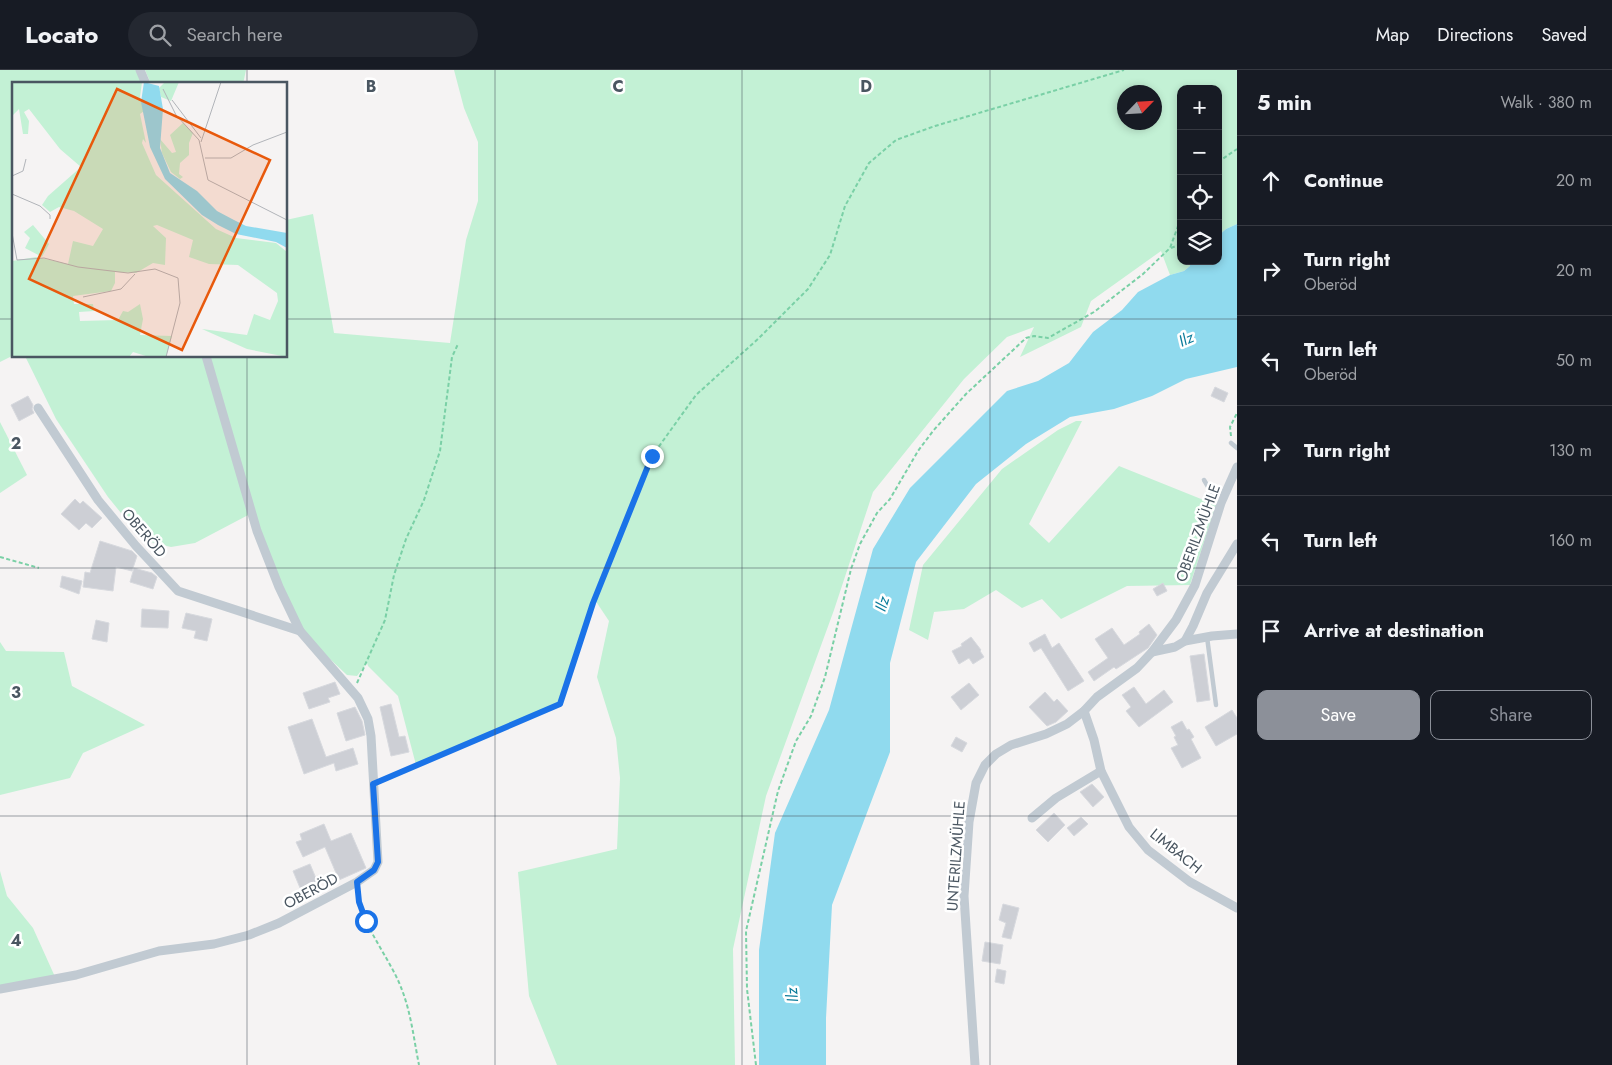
<!DOCTYPE html>
<meta charset="utf-8">
<style>
:root{--surface:#171b24;--page:#242831;--text:#f1f3f6;--muted:#9ea1a6;--line:#363941;--accent:#8c9099}
body{margin:0;font-family:Jost,sans-serif;background:var(--page);color:var(--text)}
.controls{position:absolute;right:15px;top:15px;display:grid;overflow:hidden;border-radius:10px;box-shadow:0 2px 8px #0003}
.controls button{width:45px;height:45px;display:grid;place-items:center;padding:0;border:0;border-bottom:1px solid var(--line);background:var(--surface);color:var(--text);font:25px sans-serif}
.compass{position:absolute;left:1117px;top:15px;width:45px;height:45px;border-radius:50%;background:var(--surface);box-shadow:0 2px 8px #0003;rotate:65deg}
.stop{position:absolute;width:15px;height:15px;margin:-11px;border:4px solid #1a73e8;border-radius:50%;background:#fff}
.stop.end{background:#1a73e8;border-color:#fff;box-shadow:0 1px 5px #0008}
.list{margin:0;padding:0;list-style:none}
h2{display:flex;justify-content:space-between;align-items:center;height:65px;margin:0;padding:0 20px;font-size:21px}
h2 small{font-size:16px;font-weight:400;color:var(--muted)}
.list li{display:grid;grid-template-columns:32px 1fr auto;gap:15px;align-items:center;box-sizing:border-box;height:90px;padding:0 20px;border-top:1px solid var(--line)}
.list b{display:block;font-size:19px;white-space:nowrap}
.list p{margin:0;font-size:16px;white-space:nowrap;color:var(--muted)}
.list em{font-size:16px;font-style:normal;color:var(--muted)}
.actions{display:flex;gap:10px;padding:15px 20px}
.actions a{flex:1;padding:11px 0;border:1px solid var(--accent);border-radius:10px;text-align:center;font-size:18px;color:var(--accent)}
.actions .main{background:var(--accent);color:#fff}
.icon{flex:none;width:28px;height:28px;fill:none;stroke:currentColor;stroke-width:2;stroke-linecap:round;stroke-linejoin:round}
.map{position:relative;flex:none;width:1237px;height:995px;overflow:hidden}
header{display:flex;align-items:center;gap:30px;box-sizing:border-box;height:70px;padding:0 25px;background:var(--surface);border-bottom:1px solid var(--line)}
header strong{font-size:24px}
nav{display:flex;gap:28px;margin-inline-start:auto;font-size:18px}
.search{width:350px;height:45px;background:var(--page);display:flex;align-items:center;gap:12px;box-sizing:border-box;padding:0 18px;border-radius:28px;color:var(--muted);font-size:19px}
main{display:flex}
aside{flex:1;background:var(--surface)}
.map>svg:first-child{display:block}
.green{fill:#c3f1d5;fill-rule:evenodd}
.water{fill:#90daee}
.building{fill:#cdcfd5;stroke:#d7d9de}
.lines{fill:none;stroke-linecap:round;stroke-linejoin:round}
.path{stroke:#7ad0a6;stroke-width:2;stroke-dasharray:4 2.5;stroke-linecap:butt}
.service{stroke:#c1cad2;stroke-width:4.5}
.minor{stroke:#c1cad2;stroke-width:9}
.route{stroke:#1a73e8;stroke-width:6}
.grid{fill:none;stroke:#4a5661;stroke-width:1;stroke-opacity:0.55}
.labels{text-anchor:middle;dominant-baseline:central;stroke-width:5;stroke-linejoin:round;paint-order:stroke}
.street-label{font-size:15px;fill:#4a5661;stroke:#fff}
.water-label{font-size:16px;font-style:italic;fill:#0c7c9b;stroke:#fff}
.inset-road{fill:none;stroke:#b1b4b9;stroke-width:1}
.view{fill:#e8590c;fill-opacity:0.15;stroke:#e8590c;stroke-width:2.5}
.inset-edge{fill:none;stroke:#4a5661;stroke-width:2.5}
.grid-label{font-size:16px;text-anchor:middle;font-weight:bold;fill:#4a5661;stroke:#fff;stroke-width:5;stroke-linejoin:round;paint-order:stroke}
</style>
<header>
<strong>Locato</strong>
<div class="search"><svg class="icon" aria-label="search" viewBox="0 0 24 24"><circle cx="10" cy="10" r="6"/><path d="M15 15l6 6"/></svg>Search here</div>
<nav><a>Map</a><a>Directions</a><a>Saved</a></nav>
</header>
<main>
<div class="map">
<svg width="1237" height="995" viewBox="0 0 1237 995">
<rect width="100%" height="100%" fill="#f5f3f3"/>
<g class="green">
<polygon points="0,0 139,0 145,14 14,14 14,285 0,292"/>
<polygon points="145,0 246,0 243,14 151,14"/>
<path d="M 454,0 L 1237,0 L 1237,154 L 1226,159 L 1218,166 L 1218,19 L 1181,19 L 1181,191 L 1190,191 L 1190,196 L 1184,201 L 1170,205 L 1161,181 L 1091,231 L 1081,257 L 1020,287 L 1034,257 L 1007,267 L 964,309 L 873,422 L 834,540 L 766,726 L 733,879 L 735,995 L 557,995 L 529,926 L 518,802 L 617,779 L 620,708 L 616,668 L 597,607 L 609,551 L 595,530 L 560,634 L 416,695 L 398,626 L 368,596 L 367,593 L 357,606 L 347,605 L 300,561 L 252,443 L 195,473 L 171,477 L 143,470 L 108,427 L 56,349 L 25,286 L 286,286 L 286,150 L 313,144 L 334,263 L 450,273 L 466,170 L 478,131 L 478,72 L 464,38 ZM 1124,22 L 1154,22 L 1154,52 L 1124,52 Z"/>
<polygon points="1076,351 1082,351 1029,454 1049,473 1119,396 1216,435 1190,515 1127,516 1061,549 1042,529 1022,538 996,520 964,539 934,542 928,570 909,560 923,495 1002,399 1058,360"/>
<polygon points="0,352 27,405 0,423"/>
<polygon points="0,572 6,581 64,582 72,616 145,655 83,683 70,708 0,725"/>
<polygon points="0,801 7,826 33,858 56,909 0,919"/>
</g>
<polygon class="water" points="1237,154 1237,297 1186,309 1152,326 1114,339 1070,347 1026,374 976,414 916,492 890,593 890,682 832,835 826,948 826,995 759,995 759,880 775,763 829,640 873,479 910,418 1007,321 1038,311 1069,293 1093,262 1122,240 1138,222 1170,205 1184,201 1190,196 1190,191 1218,191 1218,166 1226,159"/>
<g class="building">
<polygon points="1215,317 1228,323 1224,332 1211,326"/>
<polygon points="28,326 33,335 32,339 34,343 19,351 11,335"/>
<polygon points="75,429 80,434 83,431 102,448 92,458 86,453 79,460 61,444"/>
<polygon points="100,471 132,481 137,486 132,501 116,497 113,521 83,517 85,502 90,503"/>
<polygon points="134,498 152,503 157,507 153,519 130,512"/>
<polygon points="62,506 82,511 79,524 60,517"/>
<polygon points="1163,513 1167,521 1157,526 1153,519"/>
<polygon points="142,539 169,541 168,558 141,557"/>
<polygon points="186,543 212,549 207,571 194,568 196,561 182,558"/>
<polygon points="96,550 109,553 107,572 92,569"/>
<polygon points="1149,554 1157,565 1148,578 1116,599 1114,597 1094,611 1088,602 1108,588 1095,569 1112,558 1124,575 1140,564 1139,562"/>
<polygon points="1045,564 1052,578 1059,573 1084,611 1068,621 1041,578 1034,582 1029,573"/>
<polygon points="971,567 981,580 980,581 984,587 973,594 969,588 959,594 952,581 962,576 961,574"/>
<polygon points="1204,584 1210,630 1197,632 1190,586"/>
<polygon points="335,612 340,624 328,628 330,632 309,639 303,623"/>
<polygon points="969,613 979,625 961,640 951,627"/>
<polygon points="1134,617 1146,634 1164,620 1173,632 1139,657 1126,641 1131,637 1122,625"/>
<polygon points="1045,622 1054,632 1057,629 1068,641 1056,652 1047,656 1029,637"/>
<polygon points="391,634 399,667 405,666 409,682 391,686 380,637"/>
<polygon points="355,637 362,651 365,665 346,671 337,643"/>
<polygon points="1232,640 1237,648 1237,664 1216,676 1205,657"/>
<polygon points="312,649 326,687 353,678 358,694 336,701 334,693 304,704 288,657"/>
<polygon points="1182,651 1187,660 1189,659 1194,667 1191,669 1201,688 1182,698 1171,678 1178,675 1174,667 1176,666 1171,657"/>
<polygon points="956,667 967,673 962,682 951,676"/>
<polygon points="1092,714 1104,727 1093,737 1080,722"/>
<polygon points="1054,743 1065,755 1048,772 1036,760"/>
<polygon points="1081,747 1088,754 1074,766 1067,758"/>
<polygon points="324,754 331,771 351,763 366,798 339,810 325,777 303,787 296,772 302,770 300,764"/>
<polygon points="310,794 320,818 303,825 293,801"/>
<polygon points="1003,834 1019,838 1011,869 1002,867 1006,853 999,850"/>
<polygon points="985,872 1003,875 1000,894 982,891"/>
<polygon points="997,899 1006,901 1004,914 995,912"/>
</g>
<g class="lines">
<g class="path">
<polyline points="1218,92 1237,79"/>
<polyline points="1171,178 1181,174"/>
<polyline points="1231,366 1230,357 1237,343"/>
<polyline points="0,487 39,498"/>
<polyline points="357,613 385,550 394,505 406,469 424,430 440,381 452,287 458,274"/>
<polyline points="384,710 560,634 593,533 652,386 696,325 759,268 808,219 830,185 845,136 869,93 896,70 935,56 1124,0"/>
<path d="M 358,822 C 360,854 391,889 402,920 C 411,943 414,970 419,995"/>
<polyline points="756,995 747,919 746,861 778,721 796,671 811,646 825,607 851,499 860,474 877,443 890,429 918,381 933,361 966,324 1026,268 1034,266 1048,268 1094,242 1143,204 1170,178 1181,148"/>
</g>
<g class="service">
<polyline points="1231,373 1237,378"/>
<polyline points="1204,410 1213,425 1221,432"/>
<polyline points="1207,567 1216,635"/>
</g>
<g class="minor">
<polyline points="140,0 146,14"/>
<polyline points="38,338 98,430 136,476 178,521 300,561"/>
<polyline points="1185,571 1193,556 1207,523 1237,474"/>
<polyline points="1152,582 1175,577 1185,571 1212,566 1237,564"/>
<polyline points="1084,641 1094,670 1101,701 1129,757 1148,780 1190,812 1237,838"/>
<polyline points="1032,748 1056,728 1101,701"/>
<polyline points="0,919 76,905 159,881 214,874 249,865 279,853 357,812 374,800 378,792 371,666 368,649 358,628 300,561 279,517 257,461 206,286"/>
<polyline points="975,995 964,826 969,752 976,713 985,695 996,684 1011,675 1046,664 1067,654 1084,641 1097,627 1137,598 1152,582 1176,550 1195,515 1221,433 1237,397"/>
</g>
</g>
<g class="lines">
<polyline class="route" points="366,851 359,832 357,812 374,800 378,792 373,714 560,634 593,533 652,386"/>
</g>
<path class="grid" d="M 247,0 L 247,14M 495,0 L 495,995M 742,0 L 742,995M 990,0 L 990,995M 0,249 L 14,249M 286,249 L 1237,249M 247,286 L 247,995M 0,498 L 1237,498M 0,746 L 1237,746"/>
<g class="labels">
<g class="street-label">
<text transform="translate(144 463) rotate(49)">OBERÖD</text>
<text transform="translate(1198 463) rotate(-70)">OBERILZMÜHLE</text>
<text transform="translate(1176 781) rotate(39)">LIMBACH</text>
<text transform="translate(956 786) rotate(-86)">UNTERILZMÜHLE</text>
<text transform="translate(311 821) rotate(-28)">OBERÖD</text>
</g>
<g class="water-label">
<text transform="translate(1186 269) rotate(-23)">Ilz</text>
<text transform="translate(882 534) rotate(-72)">Ilz</text>
<text transform="translate(792 925) rotate(-96)">Ilz</text>
</g>
</g>
<g transform="translate(12 12)">
<rect width="275" height="275" fill="#f5f3f3"/>
<path d="M 0,0 L 130,0 L 128,15 L 132,29 L 128,32 L 134,61 L 131,57 L 130,61 L 144,93 L 204,147 L 224,156 L 264,161 L 275,170 L 275,275 L 235,267 L 190,247 L 235,253 L 242,232 L 258,238 L 266,219 L 265,211 L 226,183 L 197,182 L 177,175 L 181,158 L 145,143 L 141,144 L 154,156 L 153,183 L 141,181 L 124,191 L 103,190 L 103,201 L 99,209 L 61,214 L 62,222 L 81,222 L 82,229 L 67,230 L 68,239 L 106,238 L 111,229 L 116,230 L 128,222 L 131,237 L 128,253 L 160,254 L 154,275 L 137,275 L 121,270 L 117,275 L 0,275 L 0,179 L 24,175 L 56,182 L 61,159 L 81,164 L 91,147 L 62,129 L 47,125 L 38,130 L 30,123 L 36,114 L 69,85 L 48,67 L 17,27 L 12,30 L 17,39 L 16,52 L 11,52 L 7,27 L 0,34 ZM 153,0 L 167,0 L 159,19 L 149,15 L 147,6 ZM 171,41 L 181,51 L 177,61 L 177,73 L 168,81 L 167,92 L 171,95 L 168,97 L 159,90 L 150,71 L 148,57 L 160,71 L 164,70 L 158,53 ZM 21,143 L 37,162 L 30,175 L 13,166 L 18,156 L 12,150 Z" fill="#c3f1d5"/>
<path d="M 132,0 L 147,4 L 151,27 L 148,66 L 158,91 L 185,109 L 205,129 L 222,138 L 234,144 L 275,151 L 275,166 L 264,160 L 224,152 L 206,143 L 190,133 L 153,97 L 138,65 L 129,20 Z" fill="#90daee"/>
<path class="inset-road" d="M 151,7 L 164,33 L 187,58 L 196,98 L 275,138M 160,18 L 189,56M 189,60 L 209,0M 193,76 L 219,76 L 241,63 L 275,50M 0,94 L 11,89 L 14,77M 0,112 L 28,124 L 38,133 L 38,137M 0,151 L 5,178 L 32,176 L 66,185 L 116,191 L 143,187 L 166,196 L 168,221 L 154,275M 71,215 L 109,207 L 123,192"/>
<path class="view" d="M 105,7 L 258,78 L 170,268 L 17,197 Z"/>
<rect width="275" height="275" class="inset-edge"/>
</g>
<g class="grid-label">
<text x="371" y="22">B</text>
<text x="618" y="22">C</text>
<text x="866" y="22">D</text>
<text x="16" y="379">2</text>
<text x="16" y="628">3</text>
<text x="16" y="876">4</text>
</g>
</svg>
<div class="controls">
<button>+</button>
<button>−</button>
<button><svg class="icon" aria-label="locate" viewBox="0 0 24 24"><circle cx="12" cy="12" r="6"/><path d="M12 2v4M12 18v4M2 12h4M18 12h4"/></svg></button>
<button><svg class="icon" aria-label="layers" viewBox="0 0 24 24"><path d="M12 4l9 5-9 5-9-5zM3 14l9 5 9-5"/></svg></button>
</div>
<svg class="compass" viewBox="-18 -18 36 36"><path d="M0-13l5 13h-10z" fill="#e53935"/><path d="M0 13l5-13h-10z" fill="#9ea1a6"/></svg>
<div class="stop" style="left:366px;top:851px"></div>
<div class="stop end" style="left:652px;top:386px"></div>
</div>
<aside>
<h2>5 min<small>Walk · 380 m</small></h2>
<ul class="list">
<li><svg class="icon" aria-label="ahead" viewBox="0 0 24 24"><path d="M12 20V5M6 11l6-6 6 6"/></svg><div><b>Continue</b></div><em>20 m</em></li>
<li><svg class="icon" aria-label="right" viewBox="0 0 24 24"><path d="M7 20v-9h11M14 6l5 5-5 5"/></svg><div><b>Turn right</b><p>Oberöd</p></div><em>20 m</em></li>
<li><svg class="icon" aria-label="left" viewBox="0 0 24 24"><path d="M17 20v-9H6M10 6l-5 5 5 5"/></svg><div><b>Turn left</b><p>Oberöd</p></div><em>50 m</em></li>
<li><svg class="icon" aria-label="right" viewBox="0 0 24 24"><path d="M7 20v-9h11M14 6l5 5-5 5"/></svg><div><b>Turn right</b></div><em>130 m</em></li>
<li><svg class="icon" aria-label="left" viewBox="0 0 24 24"><path d="M17 20v-9H6M10 6l-5 5 5 5"/></svg><div><b>Turn left</b></div><em>160 m</em></li>
<li><svg class="icon" aria-label="arrive" viewBox="0 0 24 24"><path d="M6 21V4h12l-3 4 3 4H6"/></svg><div><b>Arrive at destination</b></div></li>
</ul>
<div class="actions"><a class="main">Save</a><a>Share</a></div>
</aside>
</main>
